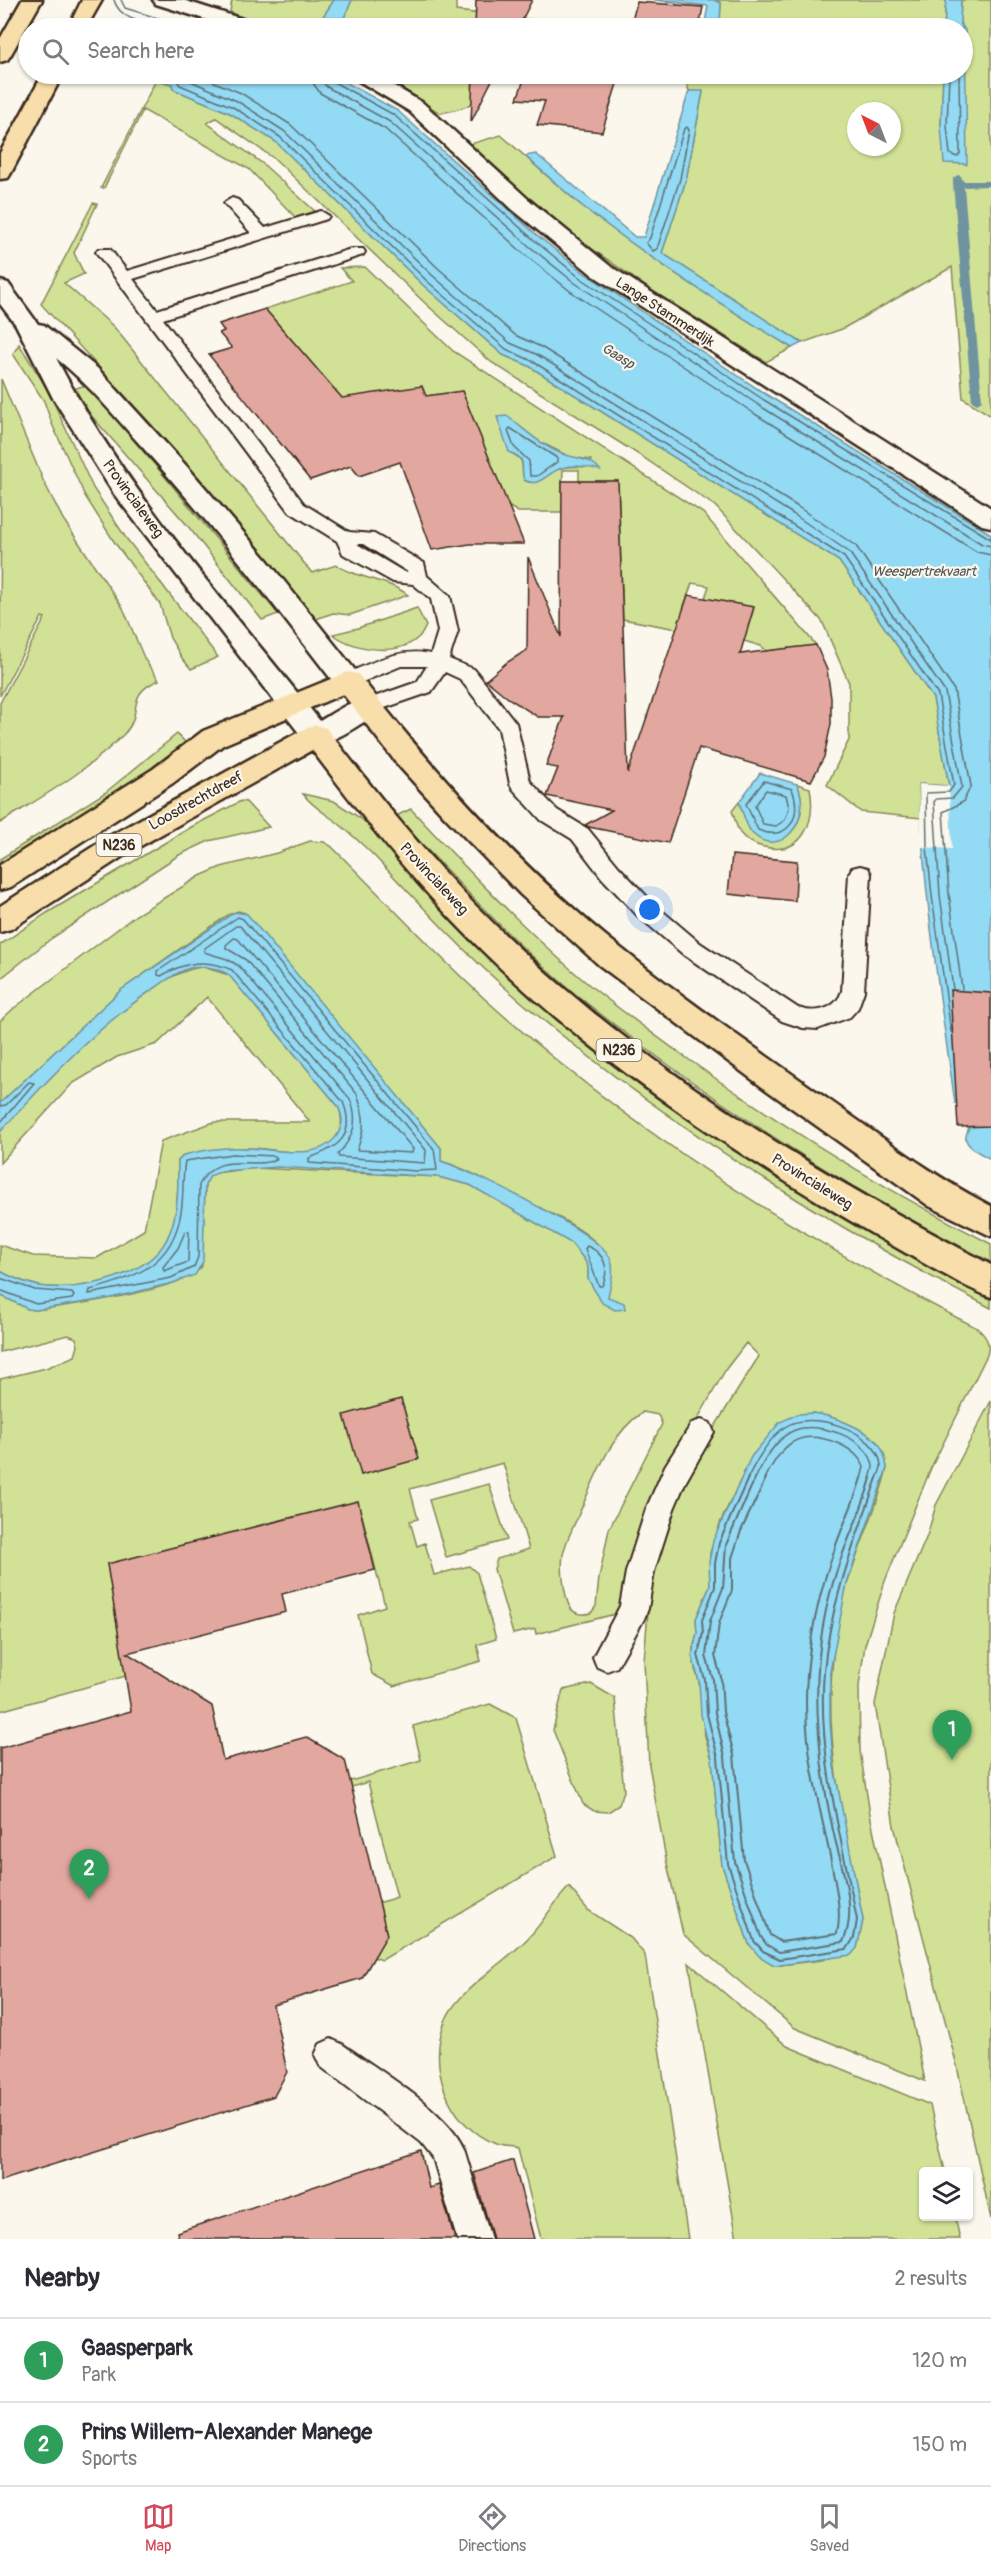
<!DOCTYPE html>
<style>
:root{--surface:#fff;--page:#f2f2f3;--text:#2b2b33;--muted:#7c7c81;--line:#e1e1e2;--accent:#d1495b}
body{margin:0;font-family:Pangolin,sans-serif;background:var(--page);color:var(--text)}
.controls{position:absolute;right:18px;bottom:18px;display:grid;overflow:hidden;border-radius:6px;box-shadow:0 2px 4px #0004}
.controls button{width:54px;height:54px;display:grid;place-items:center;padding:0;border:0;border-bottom:2px solid var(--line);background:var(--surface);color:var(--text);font:30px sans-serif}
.compass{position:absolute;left:847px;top:102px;width:54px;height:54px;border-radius:50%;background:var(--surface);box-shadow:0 2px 4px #0004;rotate:318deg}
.you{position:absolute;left:650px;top:910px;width:21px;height:21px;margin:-15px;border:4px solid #fff;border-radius:50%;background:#1a73e8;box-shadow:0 0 0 9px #1a73e833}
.badge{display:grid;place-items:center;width:39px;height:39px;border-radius:50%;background:var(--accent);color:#fff;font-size:20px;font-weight:700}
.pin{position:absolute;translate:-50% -50px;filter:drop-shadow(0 2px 3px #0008)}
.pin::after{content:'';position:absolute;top:32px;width:21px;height:18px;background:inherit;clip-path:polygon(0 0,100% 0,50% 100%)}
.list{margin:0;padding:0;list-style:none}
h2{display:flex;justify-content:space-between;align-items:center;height:78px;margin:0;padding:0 24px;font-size:26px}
h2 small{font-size:20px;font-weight:400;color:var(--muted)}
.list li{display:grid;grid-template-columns:39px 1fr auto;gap:18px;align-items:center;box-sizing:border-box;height:84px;padding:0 24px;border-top:2px solid var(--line)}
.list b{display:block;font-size:22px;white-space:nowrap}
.list p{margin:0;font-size:20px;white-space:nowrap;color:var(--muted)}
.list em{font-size:20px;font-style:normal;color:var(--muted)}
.icon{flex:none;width:33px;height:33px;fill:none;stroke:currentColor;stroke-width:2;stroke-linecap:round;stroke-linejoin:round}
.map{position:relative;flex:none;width:991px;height:2239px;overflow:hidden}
.search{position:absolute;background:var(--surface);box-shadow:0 2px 4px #0004;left:18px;right:18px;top:18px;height:66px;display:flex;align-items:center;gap:15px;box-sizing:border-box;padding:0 21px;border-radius:33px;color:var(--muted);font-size:22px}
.sheet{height:246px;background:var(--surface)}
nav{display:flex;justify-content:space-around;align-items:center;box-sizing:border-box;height:84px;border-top:2px solid var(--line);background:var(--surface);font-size:16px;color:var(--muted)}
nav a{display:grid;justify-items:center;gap:3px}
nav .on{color:var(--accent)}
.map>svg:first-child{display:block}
.green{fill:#d1e296;stroke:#86865a;stroke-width:1.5;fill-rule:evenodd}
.water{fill:#93daf5;stroke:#70949f;stroke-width:1.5}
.pier{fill:#fbf7ec}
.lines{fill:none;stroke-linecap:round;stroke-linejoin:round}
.shore-far1{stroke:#5e7074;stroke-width:1.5}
.shore{stroke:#5e7074;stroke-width:2}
.stream{fill:#70949f;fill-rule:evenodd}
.building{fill:#e2a8a0;stroke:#3b2a1e;stroke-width:1.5}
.service-casing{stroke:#3b2a1e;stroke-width:4}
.minor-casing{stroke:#3b2a1e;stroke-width:5}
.tertiary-casing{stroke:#3b2a1e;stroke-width:5}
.primary-casing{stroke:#3b2a1e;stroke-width:5}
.motorway-casing{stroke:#3b2a1e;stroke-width:5}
.service{fill:#fbf7ec;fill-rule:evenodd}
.minor{fill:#fbf7ec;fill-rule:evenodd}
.tertiary{fill:#fbf7ec;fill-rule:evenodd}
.primary{fill:#f8deab;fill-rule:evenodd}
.motorway{fill:#f8deab;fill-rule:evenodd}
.labels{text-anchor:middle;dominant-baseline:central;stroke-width:4.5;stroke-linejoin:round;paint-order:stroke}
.far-street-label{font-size:14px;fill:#3b2a1e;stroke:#fbf7ec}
.far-water-label{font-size:14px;font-style:italic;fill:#515654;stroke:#fbf7ec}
.shield{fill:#fbf7ec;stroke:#75685c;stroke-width:1.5}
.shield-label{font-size:14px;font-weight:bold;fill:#3b2a1e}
.street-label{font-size:15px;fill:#3b2a1e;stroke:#fbf7ec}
</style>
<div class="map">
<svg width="991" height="2239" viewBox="0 0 991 2239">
<rect width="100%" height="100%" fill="#fbf7ec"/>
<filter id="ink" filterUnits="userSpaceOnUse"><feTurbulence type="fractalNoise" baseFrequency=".0167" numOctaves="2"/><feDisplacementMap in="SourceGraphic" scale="12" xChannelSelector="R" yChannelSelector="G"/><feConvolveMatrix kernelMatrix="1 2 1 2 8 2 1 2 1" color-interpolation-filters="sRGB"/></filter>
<g filter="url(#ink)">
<g class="green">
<polygon points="232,0 334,0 319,23 331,28 280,28 264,22 237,17 230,11"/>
<polygon points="352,0 456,0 456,11 527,19 521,28 350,28 341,25"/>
<polygon points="714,0 946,0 944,28 724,28 720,22 721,3"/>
<path d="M 961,0 L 991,0 L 991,416 L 963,398 L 952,267 L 842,329 L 802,343 L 662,253 L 686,180 L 703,92 L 689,91 L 687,85 L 688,80 L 717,74 L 943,74 L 941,126 L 966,164 L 964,30 L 960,23 ZM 856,111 L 892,111 L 892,147 L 856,147 Z"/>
<path d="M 376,74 L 433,74 L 445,80 L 449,77 L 443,74 L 496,74 C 481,101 472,108 440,113 Z"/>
<polygon points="156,80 172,84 173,89 230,113 276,142 423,285 503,355 529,366 839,561 933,698 949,786 920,784 921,818 861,812 827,785 849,740 849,683 822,621 715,506 641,456 491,362 426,304 276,160 216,118 207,123 263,164 317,213 295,217 249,169 143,110 104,188 101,188"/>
<path d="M 501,135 C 531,161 560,189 591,213 C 655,262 723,306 792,348 L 766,362 L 651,290 L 545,216 L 467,145 Z"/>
<path d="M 93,203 L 97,204 L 74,253 L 84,274 L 64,283 L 114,327 L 312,573 L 336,565 C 358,579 387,579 408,595 L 350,615 L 333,613 L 316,619 L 177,453 L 41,304 Z"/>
<path d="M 365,267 L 453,351 L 703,513 L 816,645 L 767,651 L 761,646 L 744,641 L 754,607 L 705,598 L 709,586 L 692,583 L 684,606 L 683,630 L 623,619 L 618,481 L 579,481 L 579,470 L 563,470 L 562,491 L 569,512 L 518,512 L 508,506 L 462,391 L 426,396 L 368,428 L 265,309 L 352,281 L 340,268 ZM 546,445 L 570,457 L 591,460 L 586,467 C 575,466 565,466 555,470 C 544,475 537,487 524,480 C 519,466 529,461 509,452 Z"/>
<polygon points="19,344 48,390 93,488 126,538 218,657 191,669 182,658 170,638 160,604 115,543 85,496 52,424 44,401 13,354"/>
<path d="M 1,379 L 43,480 L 63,519 L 123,608 L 145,660 L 159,680 C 123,695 145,713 124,734 C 88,771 43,796 0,823 L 0,703 L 45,618 L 42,617 L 0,696 Z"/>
<polygon points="86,385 161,472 278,614 262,620 187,525 89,413 73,389"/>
<path d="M 417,608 L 426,626 C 413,659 357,653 333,634 L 358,628 Z"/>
<polygon points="177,734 185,742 117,795 0,868 0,859 106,792"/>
<path d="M 797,784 L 810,788 C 816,821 804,856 764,847 C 755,845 746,841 740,833 C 736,827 735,818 732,811 L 739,802 C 743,812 746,825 752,833 C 757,838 763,838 769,839 C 799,842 808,806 797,784 Z"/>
<path d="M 303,794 L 334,801 L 363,820 L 486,951 L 991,1296 L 991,1308 C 817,1219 651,1115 503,986 C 459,947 419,903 378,860 C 366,847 352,835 338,823 C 326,814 313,807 303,794 Z"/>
<polygon points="241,801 246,802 269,827 209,841 179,855 52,938 0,979 0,945 47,913 193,826"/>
<path d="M 411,809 C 463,865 516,921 574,972 C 607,1001 643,1026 678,1052 C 778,1124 882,1188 991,1244 L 991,1262 C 879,1205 772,1140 670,1066 C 630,1037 589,1007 552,974 C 496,925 447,870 396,816 Z"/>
<path d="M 310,841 L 324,842 L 331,846 C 386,900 437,957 495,1008 C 639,1137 805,1240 977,1328 C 986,1336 991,1343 987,1355 L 931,1468 L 885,1581 L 865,1645 L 859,1686 L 860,1751 L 870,1814 L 925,2081 L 795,2028 L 683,1934 L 666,1859 L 649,1765 L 644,1661 L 650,1586 L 669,1514 L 702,1447 L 759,1356 L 746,1343 L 726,1369 L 687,1438 L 623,1612 L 536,1634 L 535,1629 L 513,1634 L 494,1569 L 497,1559 L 529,1549 L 503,1463 L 410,1489 L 418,1519 L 410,1521 L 417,1546 L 425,1543 L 434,1575 L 469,1566 L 477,1573 L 496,1639 L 477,1645 L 481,1661 L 394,1686 L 372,1674 L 358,1615 L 385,1606 L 362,1515 L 293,1517 L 107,1564 L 126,1676 L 0,1711 L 0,1379 L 46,1368 L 75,1356 L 78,1346 L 76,1338 L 68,1335 L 0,1352 L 0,1295 L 28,1309 L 36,1310 C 66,1306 189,1290 202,1266 L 205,1185 L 210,1176 L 215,1173 L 255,1168 L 438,1177 L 470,1185 L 571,1243 L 584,1259 L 588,1266 L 588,1279 L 608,1297 L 611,1259 C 588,1227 545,1211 511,1194 C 489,1182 465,1168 441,1161 L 441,1148 L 245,913 L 238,911 L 228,915 L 121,990 L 0,1103 L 0,1021 L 13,1009 L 136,915 L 200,876 L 221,867 L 277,853 ZM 643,1412 L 658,1415 L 662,1424 L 609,1529 L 599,1578 L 596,1606 L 591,1613 C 576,1617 569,1611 566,1596 C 563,1583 561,1568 563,1555 C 565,1542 573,1528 578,1516 C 594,1481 609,1434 643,1412 ZM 812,1413 C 830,1415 864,1428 877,1442 C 884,1449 886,1459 887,1468 C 876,1514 853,1557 842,1603 C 815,1718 842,1808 863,1920 L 857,1948 L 822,1960 L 780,1965 L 774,1965 L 749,1944 L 722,1865 L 712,1759 L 705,1736 L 699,1681 L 695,1669 L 693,1649 L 697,1633 L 696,1619 L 710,1586 L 710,1553 L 721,1521 L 741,1479 Z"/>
<path d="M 203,967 L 229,975 L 338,1106 C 348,1128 334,1149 309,1152 C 290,1154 268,1148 249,1148 C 227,1147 205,1152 184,1155 L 178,1161 C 178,1186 179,1215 167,1239 C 149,1275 86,1290 48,1287 C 31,1286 15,1279 0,1271 L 0,1245 L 33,1256 L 97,1258 L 144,1230 L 161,1141 L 214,1122 L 310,1122 L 207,997 L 157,1044 L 117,1057 L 72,1084 L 0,1163 L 0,1132 C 39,1088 146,971 203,967 Z"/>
<polygon points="991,1401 991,2219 957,2066 894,1826 875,1704 894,1613 927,1536 936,1505"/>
<polygon points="489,1484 507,1540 446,1557 429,1500"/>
<polygon points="591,1684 615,1698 624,1791 619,1805 608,1812 594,1811 583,1804 553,1730 563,1690"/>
<polygon points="490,1704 516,1718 557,1856 382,1960 373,1957 363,1908 397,1897 368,1782 345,1789 344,1783 421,1760 413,1726"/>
<path d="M 569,1887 L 588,1910 L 631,1938 L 645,1955 L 688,2239 L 541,2239 L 518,2148 C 511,2146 502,2147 496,2144 C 447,2126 425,2063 447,2017 C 460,1989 507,1961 529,1937 C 544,1921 554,1902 569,1887 Z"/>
<polygon points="689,1963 787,2046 930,2105 945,2171 924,2172 924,2216 955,2217 960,2239 737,2239"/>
</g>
<g class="water">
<polygon points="334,0 352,0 341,24 350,28 331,28 319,23"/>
<polygon points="654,0 714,0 721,3 720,22 724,28 704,28 708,6"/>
<polygon points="946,0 961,0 960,23 965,30 967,164 944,163 941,126 943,74 962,74 962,28 944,28"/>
<path d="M 130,74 L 331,74 L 398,111 L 538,236 L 583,272 L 767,395 L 991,534 L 991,1159 C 947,1138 974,1135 975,1106 L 955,1103 C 940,997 923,891 919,784 L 949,786 L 933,698 L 839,561 L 529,366 L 503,355 L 423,285 L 276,142 L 230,113 L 173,89 L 172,84 Z"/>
<path d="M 689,91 L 703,91 L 686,180 L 662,253 L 802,343 L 792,348 C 723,306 655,262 591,213 C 568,195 547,175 525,156 L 536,154 L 635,237 L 644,237 Z"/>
<path d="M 507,416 C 523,428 539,444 558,452 C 572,459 591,457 600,470 C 588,467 575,464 562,468 C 547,472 540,489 524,480 C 519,466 530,460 509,452 L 497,417 Z"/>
<path d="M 760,773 L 797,784 C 814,820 779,861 752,833 C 746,826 743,812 739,802 Z"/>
<path d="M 235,912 L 247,914 L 441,1148 L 441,1161 C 471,1171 601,1233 611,1260 C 615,1272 610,1285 608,1297 L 624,1303 L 625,1309 L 615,1310 L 602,1303 L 588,1279 L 588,1266 L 584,1259 L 571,1243 L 470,1185 L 438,1177 L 278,1167 L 222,1171 L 210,1176 L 205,1185 L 203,1262 L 195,1275 L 173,1283 L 111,1298 L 36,1310 L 28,1309 L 0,1295 L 0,1271 C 15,1279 31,1286 48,1287 C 86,1290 149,1275 167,1239 C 179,1215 178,1186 178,1161 L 184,1155 C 203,1150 224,1147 244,1148 C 273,1148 322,1164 339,1132 C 344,1123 342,1115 338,1106 L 229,975 C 217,968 204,965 190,968 C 178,971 168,979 158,986 C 98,1025 48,1079 0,1132 L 0,1103 L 121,990 Z"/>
<path d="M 812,1413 C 831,1415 864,1428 877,1442 C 884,1449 886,1459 887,1468 L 847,1583 L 830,1672 L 830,1722 L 833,1761 L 863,1920 L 857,1948 L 851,1955 L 780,1965 L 774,1965 L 759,1956 L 749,1944 L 722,1865 L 712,1759 L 701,1715 L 699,1681 L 692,1656 L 697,1633 L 696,1619 L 710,1586 L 709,1562 L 713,1541 L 751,1457 L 780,1422 L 798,1414 Z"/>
</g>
<g class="pier">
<polygon points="13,0 129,0 186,18 181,28 28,28 28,53 0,45 0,22"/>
<polygon points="919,784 949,786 952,849 921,847"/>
</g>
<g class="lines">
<g class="shore-far1">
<path d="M 114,0 C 120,21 147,23 165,28"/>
<polyline points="121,0 125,8 190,28"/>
<polyline points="157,74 175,78 180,85 233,107 280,137 427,281 506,349 532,361 844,557 938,695 954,785 949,792 926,793 927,847 932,896 951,1032"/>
<polyline points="181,74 186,79 237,101 284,131 432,275 510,343 536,354 793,514 849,552 945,692 962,787 953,798 936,799 934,802 940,895 953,989"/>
<polyline points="195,74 241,93 291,125 438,268 515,335 541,347 798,507 856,546 954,690 971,786 963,802 943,812 949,894 962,989"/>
<polyline points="312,74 313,83 320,93 385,129 523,253 570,291 755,414 977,552 991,555"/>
<polyline points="321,74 322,81 327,87 390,122 529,246 575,283 760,406 982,544 991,546"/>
<polyline points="329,74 332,81 394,115 534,240 579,277 764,400 991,539"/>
<polyline points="949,74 947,126 950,154 957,157 960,154 959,74"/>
<polygon points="687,127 689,130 680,179 657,249 653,251 646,243 650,238 684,129"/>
<polygon points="510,428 557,458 557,462 537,476 530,476 529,461 514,447 508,431"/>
<path d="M 764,781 L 792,789 C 803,815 789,843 758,830 L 746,804 Z"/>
<polygon points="766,790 786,795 789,808 785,820 776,826 763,824 755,806"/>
<path d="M 238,917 L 243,919 L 434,1149 L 437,1170 L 416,1171 L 309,1163 L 309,1158 C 339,1148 356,1135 343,1102 L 232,970 C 206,958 185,962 161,976 L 158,975 L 158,971 Z"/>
<path d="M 236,926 L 240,926 L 426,1150 L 425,1163 L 339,1157 L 338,1154 C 354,1137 359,1121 350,1099 L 239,966 L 227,959 L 204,952 L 205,948 Z"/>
<path d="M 234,938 L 238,939 L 413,1149 L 412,1153 L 357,1150 C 366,1126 365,1118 357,1094 L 246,960 L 226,948 L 226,945 Z"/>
<polyline points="0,1106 6,1105 29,1082 34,1083 0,1123"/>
<path d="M 232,1154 L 275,1156 L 277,1159 C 253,1171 218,1148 199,1185 L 198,1257 L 194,1267 L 171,1278 L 89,1294 L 90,1290 C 136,1278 173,1264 181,1212 C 184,1195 182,1178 185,1161 Z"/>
<polygon points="189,1231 188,1262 164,1271 163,1267 178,1248 185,1232"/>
<path d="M 587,1246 C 605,1253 610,1269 602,1286 L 599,1286 L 597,1281 L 585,1249 Z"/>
<polyline points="0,1278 35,1290 72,1293 74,1296 72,1299 36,1304 0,1290"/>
<path d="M 747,1479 C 755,1463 770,1437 785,1427 C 811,1409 879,1431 881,1466 C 881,1470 878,1475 877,1479"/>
<path d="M 755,1479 C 763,1462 776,1437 795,1430 C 818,1421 869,1438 873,1466 C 873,1470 871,1475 870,1479"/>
<path d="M 765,1479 C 781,1445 798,1427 837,1443 C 849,1448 859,1455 864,1467 L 861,1479"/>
</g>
<g class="shore">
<path d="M 748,1478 L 719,1543 L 715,1563 L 715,1587 L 702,1620 L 703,1633 L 698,1655 L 705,1680 L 707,1714 L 718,1758 L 728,1864 L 754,1941 L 763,1951 L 780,1959 L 847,1949 L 854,1938 L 857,1920 C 842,1839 817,1754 824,1671 C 830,1604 855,1541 877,1478"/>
<path d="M 755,1478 L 726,1545 L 723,1588 L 710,1621 L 706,1656 L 713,1679 L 715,1713 L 725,1757 L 735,1862 L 761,1937 L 767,1945 L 779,1952 L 843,1942 C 859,1908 840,1865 833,1830 C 826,1799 821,1767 819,1735 C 814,1678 820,1618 839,1564 C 849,1535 863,1508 871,1478"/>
<path d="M 766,1478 L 741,1531 L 732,1558 L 732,1590 L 719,1623 L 715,1656 L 721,1677 L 723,1712 L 734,1755 L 744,1860 L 770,1935 L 781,1942 L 837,1934 C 842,1912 836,1888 832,1866 C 824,1824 812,1783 808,1740 C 801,1677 813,1610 834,1551 C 842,1526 854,1503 861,1478"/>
</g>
<polygon class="stream" points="958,175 961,176 963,181 991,181 989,186 964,187 982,401 977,404 972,401 953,184 953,178"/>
</g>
<g class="building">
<polygon points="476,0 532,0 522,20 611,28 475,28"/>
<polygon points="637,2 703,7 699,28 630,28"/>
<polygon points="473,74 495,74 471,122"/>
<polygon points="526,74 620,74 602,132 537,125 545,101 517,99"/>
<polygon points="627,74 726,74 725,81"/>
<polygon points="265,309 342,398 422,386 426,396 462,391 524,544 470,544 432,550 400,462 359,476 351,466 310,480 209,355 232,348 219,333 224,331 219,324"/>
<polygon points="562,481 618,481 628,773 688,595 754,607 740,654 816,645 827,670 831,698 831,724 824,757 811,781 699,748 668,843 589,827 585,825 612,810 547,796 558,768 546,766 564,717 538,717 508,698 486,680 506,663 527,650 528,557 561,637"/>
<polygon points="732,855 797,861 795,901 728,894"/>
<polygon points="950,990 991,993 991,1126 958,1127"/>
<polygon points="401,1399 419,1459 361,1475 344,1415"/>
<polygon points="358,1501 375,1570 282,1594 286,1612 127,1653 212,1706 223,1760 306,1737 345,1760 387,1935 362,1978 273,2005 287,2072 274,2096 0,2181 0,1748 131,1711 107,1564"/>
<polygon points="421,2151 429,2188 439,2185 455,2239 179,2239 177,2232"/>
<polygon points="513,2160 534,2239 493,2239 474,2173"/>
</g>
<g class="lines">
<defs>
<g id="service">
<path d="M 232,198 L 238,200 L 265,228 L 321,211 L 329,216 L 327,219 L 133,279 L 157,310 L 351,249 L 363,249 L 365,252 L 363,255 L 163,319 L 304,504 L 349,532 L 374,534 L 424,563 L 427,576 L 450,596 L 458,631 L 449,659 L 474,669 L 516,723 L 530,781 L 557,810 L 588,829 L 618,866 L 654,904 L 700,943 L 798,1008 C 815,1014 836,1010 842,991 L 849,874 L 852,868 L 860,866 L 868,868 L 871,874 L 864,991 L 858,1008 L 850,1017 L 818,1029 L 803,1028 L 782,1021 L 684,955 L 638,916 L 602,878 L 572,839 L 541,820 L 513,789 L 510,784 L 499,729 L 460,679 L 445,672 L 431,692 L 367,714 L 360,712 L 357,707 L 360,702 L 417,682 L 427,666 L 401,666 L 348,688 L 341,686 L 338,681 L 341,676 C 370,664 398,647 431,654 L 438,631 L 431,599 L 413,584 L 393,582 L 343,554 L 337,541 L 290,512 L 96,252 L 98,249 L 110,249 L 127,271 L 251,233 L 224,203 ZM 357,544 L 363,544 L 408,572 L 404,572 Z"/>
<polygon points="701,1420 710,1423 714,1432 685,1483 674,1509 654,1572 648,1609 644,1619 617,1667 607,1671 597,1667 593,1657 620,1606 626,1572 646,1509 665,1466 692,1423"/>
<path d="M 331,2039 L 342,2044 C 377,2069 448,2111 464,2149 L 491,2239 L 457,2239 L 433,2158 L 421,2143 L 320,2066 L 315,2055 L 320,2044 Z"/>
</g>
<g id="minor">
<polygon points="153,0 183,0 258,24 261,28 233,28 156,4"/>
<polygon points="351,74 374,74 423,103 528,199 610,266 991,508 991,527 982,525 594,276 512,209 409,111 354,78"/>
</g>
<path id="tertiary" d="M 0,281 L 8,283 L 38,324 L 44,325 L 97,368 L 190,470 L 268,561 L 358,674 L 362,681 L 358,688 L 348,690 L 338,688 C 276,607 213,526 145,450 C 116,418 90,385 56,358 C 125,491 227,604 320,721 C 337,711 357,695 377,700 L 381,707 L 377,714 C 357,725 329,749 306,742 L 114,494 L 53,398 L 16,325 L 0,304 Z"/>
<g id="primary">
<path d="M 348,672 L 358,674 C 436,774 522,870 622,949 C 684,999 751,1045 816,1091 C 874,1131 929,1174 991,1206 L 991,1236 L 929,1206 L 765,1089 L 599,965 L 521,895 L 446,818 L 398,765 L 343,694 L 223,745 L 173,783 L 11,887 L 0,890 L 0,865 L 153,769 L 203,731 Z"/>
<path d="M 316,725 L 326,728 C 373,789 421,850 475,905 C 622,1056 806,1167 991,1265 L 991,1297 C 971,1290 953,1279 934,1269 C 897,1248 860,1227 824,1205 C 691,1125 561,1034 453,921 C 402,868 357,809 312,750 L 128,853 L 11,929 L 0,932 L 0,906 L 108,837 L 306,728 Z"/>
</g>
<g id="motorway">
<polygon points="22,0 42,0 10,56 7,60 0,62 0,39"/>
<polygon points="82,0 102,0 86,28 68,28"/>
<polygon points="43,74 63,74 11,173 8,178 0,179 0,153"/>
</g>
</defs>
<use href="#service" class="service-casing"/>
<use href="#minor" class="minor-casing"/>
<use href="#tertiary" class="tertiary-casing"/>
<use href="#primary" class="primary-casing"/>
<use href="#motorway" class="motorway-casing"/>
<use href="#service" class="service"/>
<use href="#minor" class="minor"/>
<use href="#tertiary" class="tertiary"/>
<use href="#primary" class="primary"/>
<use href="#motorway" class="motorway"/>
</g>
</g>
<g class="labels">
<g class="far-street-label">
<text transform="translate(665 312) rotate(33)">Lange Stammerdijk</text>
</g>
<g class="far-water-label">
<text transform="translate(618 356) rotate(32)">Gaasp</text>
<text x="924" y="571">Weespertrekvaart</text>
</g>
<g class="shield">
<rect x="96.5" y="834" width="45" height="22" rx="4.5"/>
<rect x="596.5" y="1039" width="45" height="22" rx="4.5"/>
</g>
<g class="shield-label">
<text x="119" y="845">N236</text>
<text x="619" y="1050">N236</text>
</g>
<g class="street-label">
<text transform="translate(133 499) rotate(54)">Provincialeweg</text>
<text transform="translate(196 801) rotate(-29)">Loosdrechtdreef</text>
<text transform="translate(434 879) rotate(47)">Provincialeweg</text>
<text transform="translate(812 1182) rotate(32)">Provincialeweg</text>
</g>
</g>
</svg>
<div class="controls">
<button><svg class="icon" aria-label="layers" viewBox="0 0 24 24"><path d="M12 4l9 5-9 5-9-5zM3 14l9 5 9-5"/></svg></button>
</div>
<svg class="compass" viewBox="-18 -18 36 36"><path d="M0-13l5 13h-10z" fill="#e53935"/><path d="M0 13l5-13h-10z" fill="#7c7c81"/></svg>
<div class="you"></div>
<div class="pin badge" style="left:952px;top:1760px;background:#2e9e5b">1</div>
<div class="pin badge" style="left:89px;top:1899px;background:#2e9e5b">2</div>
<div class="search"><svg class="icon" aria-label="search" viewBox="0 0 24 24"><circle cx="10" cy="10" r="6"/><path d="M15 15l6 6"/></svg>Search here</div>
</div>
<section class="sheet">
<h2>Nearby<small>2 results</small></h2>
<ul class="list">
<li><span class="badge" style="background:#2e9e5b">1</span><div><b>Gaasperpark</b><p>Park</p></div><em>120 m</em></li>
<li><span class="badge" style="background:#2e9e5b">2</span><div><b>Prins Willem-Alexander Manege</b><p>Sports</p></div><em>150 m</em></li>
</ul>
</section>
<nav>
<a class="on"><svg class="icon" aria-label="map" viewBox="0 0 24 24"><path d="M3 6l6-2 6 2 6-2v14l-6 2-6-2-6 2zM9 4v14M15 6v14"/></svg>Map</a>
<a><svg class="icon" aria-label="directions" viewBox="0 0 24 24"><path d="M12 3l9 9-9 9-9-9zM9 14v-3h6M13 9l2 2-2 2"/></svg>Directions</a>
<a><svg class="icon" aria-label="saved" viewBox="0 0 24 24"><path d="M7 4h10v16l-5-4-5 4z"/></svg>Saved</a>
</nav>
